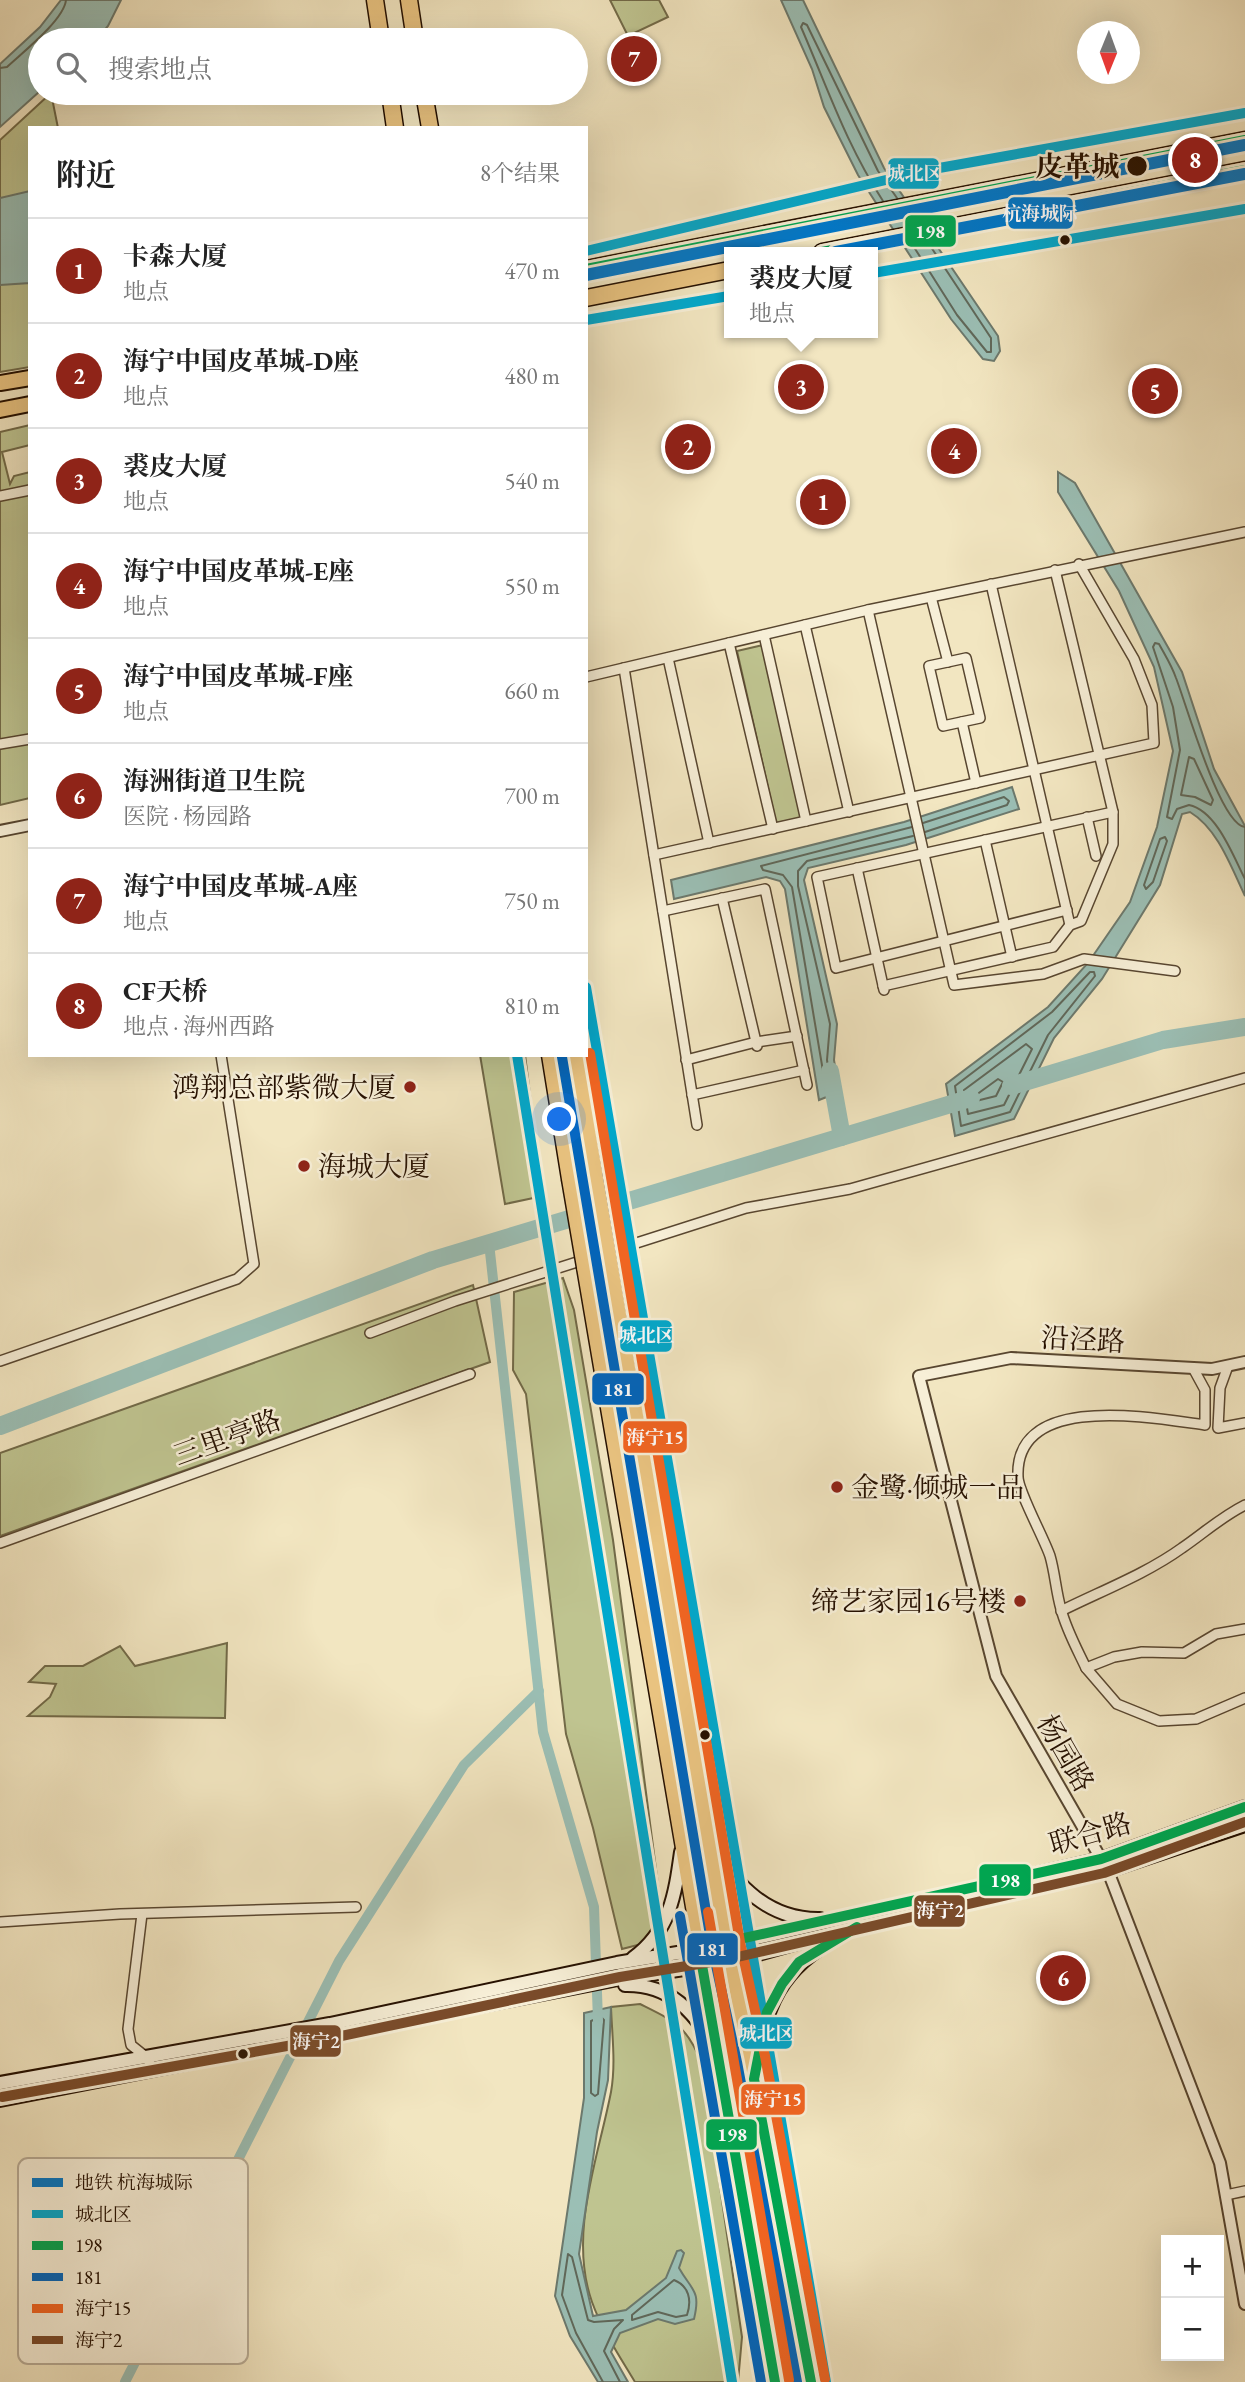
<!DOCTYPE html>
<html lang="zh">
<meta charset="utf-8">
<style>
:root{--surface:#fff;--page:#f6f6f6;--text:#222;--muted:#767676;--line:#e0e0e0;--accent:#8f2418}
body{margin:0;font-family:"EB Garamond","Noto Serif SC",serif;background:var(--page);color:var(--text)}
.controls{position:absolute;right:21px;bottom:21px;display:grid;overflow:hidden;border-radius:0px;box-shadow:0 7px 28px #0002}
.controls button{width:63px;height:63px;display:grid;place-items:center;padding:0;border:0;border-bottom:2px solid var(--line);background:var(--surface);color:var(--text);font:35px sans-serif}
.compass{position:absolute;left:1077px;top:21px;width:63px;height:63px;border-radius:50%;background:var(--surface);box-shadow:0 7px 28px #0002;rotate:181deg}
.you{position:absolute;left:560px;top:1120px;width:24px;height:24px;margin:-18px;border:5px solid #fff;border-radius:50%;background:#1a73e8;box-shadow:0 0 0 10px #1a73e833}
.badge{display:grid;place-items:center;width:46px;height:46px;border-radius:50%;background:var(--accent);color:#fff;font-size:23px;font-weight:700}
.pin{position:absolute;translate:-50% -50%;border:4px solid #fff;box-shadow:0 2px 7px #0006}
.popup{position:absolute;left:724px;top:247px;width:154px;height:91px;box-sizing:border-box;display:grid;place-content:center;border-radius:0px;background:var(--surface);filter:drop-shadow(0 2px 5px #0005);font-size:23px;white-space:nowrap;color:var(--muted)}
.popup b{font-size:26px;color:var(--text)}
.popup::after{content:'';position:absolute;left:50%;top:100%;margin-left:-14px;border:14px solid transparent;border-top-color:var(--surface)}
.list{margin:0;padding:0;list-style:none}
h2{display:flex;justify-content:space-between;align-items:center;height:91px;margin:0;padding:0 28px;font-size:30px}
h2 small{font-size:23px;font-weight:400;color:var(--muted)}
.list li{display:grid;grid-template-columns:46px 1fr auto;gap:21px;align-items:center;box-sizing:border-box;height:105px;padding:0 28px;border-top:2px solid var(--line)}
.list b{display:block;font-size:26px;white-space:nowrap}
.list p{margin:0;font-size:23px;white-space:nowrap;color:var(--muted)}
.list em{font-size:23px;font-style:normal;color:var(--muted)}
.icon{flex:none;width:38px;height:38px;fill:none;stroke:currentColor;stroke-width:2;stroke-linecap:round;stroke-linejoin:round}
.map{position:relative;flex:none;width:1245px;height:2382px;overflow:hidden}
.search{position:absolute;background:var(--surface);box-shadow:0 7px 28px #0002;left:28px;top:28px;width:560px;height:77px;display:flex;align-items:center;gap:18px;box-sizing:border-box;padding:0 24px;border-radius:38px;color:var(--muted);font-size:26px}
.panel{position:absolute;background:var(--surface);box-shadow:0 7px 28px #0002;left:28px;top:126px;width:560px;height:931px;border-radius:0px}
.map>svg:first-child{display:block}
.green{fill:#bfc490;stroke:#726a48;stroke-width:2}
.water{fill:#9bbfb5;stroke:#6c796d;stroke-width:2}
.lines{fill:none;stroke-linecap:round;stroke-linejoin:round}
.shore{stroke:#60685a;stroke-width:2}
.canal{stroke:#9bbfb5;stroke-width:10}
.river{stroke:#9bbfb5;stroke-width:18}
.minor-casing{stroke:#584630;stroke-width:12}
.tertiary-casing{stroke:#584630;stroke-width:14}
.secondary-casing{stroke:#251000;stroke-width:16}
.primary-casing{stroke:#251000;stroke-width:18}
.trunk-casing{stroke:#251000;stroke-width:19}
.minor{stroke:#f7efd7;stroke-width:9}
.tertiary{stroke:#f7efd7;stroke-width:10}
.secondary{stroke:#f7efd7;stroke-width:12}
.primary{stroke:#e9c380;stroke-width:14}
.trunk{stroke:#e9c380;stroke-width:16}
.trunk-bridge-casing{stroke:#251000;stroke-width:19;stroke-linecap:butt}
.trunk-bridge{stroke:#e9c380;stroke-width:16}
.bus-1-casing{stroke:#f7efd7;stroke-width:16}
.bus-2-casing{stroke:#f7efd7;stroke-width:16}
.bus-3-casing{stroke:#f7efd7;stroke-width:16}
.bus-4-casing{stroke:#f7efd7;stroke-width:16}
.bus-5-casing{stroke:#f7efd7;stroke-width:16}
.bus-1{stroke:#00a9ce;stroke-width:10}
.bus-2{stroke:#00a651;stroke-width:10}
.bus-3{stroke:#0065bd;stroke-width:10}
.bus-4{stroke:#f26522;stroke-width:10}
.bus-5{stroke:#7a4b2a;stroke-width:10}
.metro-1-casing{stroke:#f7efd7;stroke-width:18}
.metro-1{stroke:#0077c8;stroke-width:12}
.stop-dot{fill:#251000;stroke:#f7efd7;stroke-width:2.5}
.poi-dot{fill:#8f2418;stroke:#f7efd7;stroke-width:2.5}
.labels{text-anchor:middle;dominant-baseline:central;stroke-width:5;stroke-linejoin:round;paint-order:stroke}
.stop-label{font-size:28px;font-weight:bold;fill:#251000;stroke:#f7efd7;text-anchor:end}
.poi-label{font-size:28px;fill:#251000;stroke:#f7efd7;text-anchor:end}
.street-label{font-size:28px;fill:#251000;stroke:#f7efd7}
.key{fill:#f7efd7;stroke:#b8ac96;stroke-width:2}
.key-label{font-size:19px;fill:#251000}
.line-badge{stroke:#f7efd7;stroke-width:2.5}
.badge-label{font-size:19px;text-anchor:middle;font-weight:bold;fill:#fff}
</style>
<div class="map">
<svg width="1245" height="2382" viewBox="0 0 1245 2382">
<rect width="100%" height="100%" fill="#f2e6c1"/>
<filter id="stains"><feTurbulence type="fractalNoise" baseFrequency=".00286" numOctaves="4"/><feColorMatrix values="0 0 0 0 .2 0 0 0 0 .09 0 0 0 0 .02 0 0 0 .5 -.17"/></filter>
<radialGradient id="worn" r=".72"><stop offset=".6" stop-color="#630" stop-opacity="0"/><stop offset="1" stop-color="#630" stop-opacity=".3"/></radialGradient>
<g class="green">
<polygon points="610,0 659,0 668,17 628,36"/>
<polygon points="51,93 58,128 30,128 30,367 0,372 0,140"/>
<polygon points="30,425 30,445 2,452 10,484 14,476 30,472 30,798 0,805 0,432"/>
<polygon points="763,645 802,818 776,823 737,651"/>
<polygon points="480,1055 525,1055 543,1196 505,1204"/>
<polygon points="563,1278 574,1310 613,1540 665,1938 622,1949 593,1828 566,1734 526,1394 513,1370 514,1292"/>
<polygon points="473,1285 490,1362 0,1536 0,1453"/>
<polygon points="227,1643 225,1718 28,1716 50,1697 56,1684 29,1682 45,1666 83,1666 120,1646 135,1666"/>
<path d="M 640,2004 C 676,2022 687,2026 702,2064 L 742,2337 L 738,2382 L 635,2382 C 620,2357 602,2330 592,2302 C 568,2234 598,2159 611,2092 C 616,2064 612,2035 611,2007 Z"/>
<polygon points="745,2099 797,2382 791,2382"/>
</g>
<g class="water">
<polygon points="61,0 121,0 108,26 96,40 40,40 40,91 0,127 0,64 40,27"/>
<polygon points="781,0 803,0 884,168 998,336 1000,351 994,361 983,359 951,319 858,175 824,107 812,69"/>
<polygon points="30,191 30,283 0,285 0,198"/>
<path d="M 1058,472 L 1075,483 L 1182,672 L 1214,769 L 1245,826 L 1245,896 C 1231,867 1218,829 1190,812 L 1182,814 L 1160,885 L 1102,979 L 1054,1038 L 1014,1119 L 955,1136 L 946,1084 L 1048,1007 L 1088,963 L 1130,902 L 1157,827 L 1173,751 L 1154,667 L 1119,591 L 1058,492 Z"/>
<polygon points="1012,787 1019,809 906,845 808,868 804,880 837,1024 834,1060 839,1092 819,1100 785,889 780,881 766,877 674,899 671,880 904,822"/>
<path d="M 611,2007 L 608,2080 L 597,2132 L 579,2254 L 593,2316 L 626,2310 L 666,2278 L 677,2251 L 681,2250 L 684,2253 L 679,2268 C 692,2291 701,2290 694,2319 L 675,2324 L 658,2319 L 620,2333 L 611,2352 L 628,2382 L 598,2382 L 570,2336 L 555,2296 L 584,2098 L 584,2013 Z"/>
</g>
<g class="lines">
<g class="shore">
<path d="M 0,68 L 7,67 C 23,52 64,20 66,0"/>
<path d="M 883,201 C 846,144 828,89 801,27 L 803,23 L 807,25 L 878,171 L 897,198"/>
<polyline points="912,244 957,315 987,352 991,352 991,338 927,241"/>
<polygon points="1189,757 1194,759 1213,800 1211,805 1195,797 1181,795"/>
<polyline points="923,823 1004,797 1009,801 1007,805 925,832"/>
<polyline points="912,827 761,866 763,870 783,875 792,887 826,1089 831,1086 827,1060 830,1024 798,886 798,871 807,861 913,836"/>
<path d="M 1245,827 C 1220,825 1186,703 1176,678 C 1172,666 1165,655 1159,644 L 1155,643 L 1153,647 L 1173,707 L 1180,750 L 1167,817 L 1172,819 L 1177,809 L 1189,805 C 1217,811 1233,856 1245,879"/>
<polygon points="1165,837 1167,841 1153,882 1146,889 1144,885 1160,839"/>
<polygon points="1090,972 1094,972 1095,976 1048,1035 1010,1112 961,1126 955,1086 1052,1012"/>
<polygon points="1026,1044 1032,1049 1004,1105 968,1114 964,1090"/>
<polygon points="998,1079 1003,1082 996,1096 976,1101 976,1095"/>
<polygon points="601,2017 604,2020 598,2094 595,2096 591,2093 591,2021"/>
<path d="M 674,2280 C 689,2286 692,2300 687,2315 L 676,2317 L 658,2312 L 632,2320 L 632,2315 Z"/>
<polyline points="603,2382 576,2333 562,2295 568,2254 572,2257 588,2320 594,2322 623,2320 614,2329 604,2351 620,2382"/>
</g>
<g class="canal">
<polyline points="489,1243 543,1732 594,1907 598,2021"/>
<polyline points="125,2382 339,1961 464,1765 539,1691"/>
</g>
<g class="river">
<polyline points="830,1071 842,1137"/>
<polyline points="1011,1086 1163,1040 1245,1027"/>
<polyline points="0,1426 433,1260 971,1098"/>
</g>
<defs>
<g id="minor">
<polyline points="0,496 30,490"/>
<polyline points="991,584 1070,925"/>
<polyline points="931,597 948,662"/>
<polyline points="868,610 954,985 1043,974 1084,959 1175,971"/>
<polyline points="805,625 849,812"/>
<polyline points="764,635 806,821"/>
<polyline points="729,643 773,829"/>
<polyline points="668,658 709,843"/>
<polygon points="966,658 980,718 943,726 929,666"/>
<polyline points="624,668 697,1125"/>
<polyline points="586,677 868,610 1245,532"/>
<polyline points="962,722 976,783"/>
<polyline points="0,744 30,739"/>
<polyline points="1087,817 1096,856"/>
<polyline points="985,840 1012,957"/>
<polyline points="654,855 1154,743 1152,705 1134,659 1079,564"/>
<polyline points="857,868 884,990"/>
<polyline points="722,898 757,1046"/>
<polyline points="1067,910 836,968 817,877 1113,812"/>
<polyline points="663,911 765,889 807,1085"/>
<polyline points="883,986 1053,947 1070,925 1081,921 1113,844 1113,812 1055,570"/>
<polyline points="686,1060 756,1042 797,1036"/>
<polyline points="692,1095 804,1070"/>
<polyline points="370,1333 455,1301 746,1208 850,1189 1245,1078"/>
<polyline points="0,1361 237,1279 254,1264 221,1055"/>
<polyline points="1228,1366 1220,1388 1218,1428 1245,1423"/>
<path d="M 1193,1368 L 1205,1390 L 1205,1425 C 1153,1418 1014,1391 1018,1477 C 1018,1491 1044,1538 1050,1556 C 1055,1573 1056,1592 1061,1609 C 1066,1629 1077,1649 1086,1668 L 1114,1657 L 1142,1652 L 1184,1653 L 1216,1634 L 1245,1629"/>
<polyline points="0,1543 470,1374"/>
<path d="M 1061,1611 C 1101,1591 1146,1574 1182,1548 C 1204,1533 1221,1517 1245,1505"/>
<polyline points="1086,1668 1117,1704 1159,1721 1196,1719 1245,1698"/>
<polyline points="142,1914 128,2029 131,2045 146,2057 154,2070"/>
<polyline points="0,1922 120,1914 356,1907"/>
<polyline points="1226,2195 1245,2191"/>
</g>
<g id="tertiary">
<polyline points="0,831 30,825"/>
<polyline points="1245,1362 1212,1369 1011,1358 919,1376 996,1676 1108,1871 1220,2163 1245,2304"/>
</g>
<g id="secondary">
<path d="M 710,1846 C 737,1885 768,1920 820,1919"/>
<path d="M 633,1958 C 670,1931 675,1895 681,1852"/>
<path d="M 625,1985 C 670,1984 695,2012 715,2048"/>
<path d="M 756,2068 C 765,2005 781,1968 839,1937"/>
<polyline points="0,2083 330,2024 617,1963 726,1945 1101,1859 1245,1807"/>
<polyline points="0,2100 618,1979 730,1962 840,1931 1108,1871 1245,1825"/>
</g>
<g id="primary">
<polyline points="0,383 30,378"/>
<polyline points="0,410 30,404"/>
</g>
<g id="trunk">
<polyline points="375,0 381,40"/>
<polyline points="409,0 415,40"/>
<polyline points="390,93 395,128"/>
<polyline points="424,93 430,128"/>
<polyline points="822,252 1245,170"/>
<polyline points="586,269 1245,140"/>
<polyline points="586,298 729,270"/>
<polyline points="550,1055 570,1179"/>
<polyline points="576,1055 594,1172"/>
<polyline points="609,1260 726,1945 751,2059 811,2382"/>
<polyline points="585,1267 775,2382"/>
</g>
</defs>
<use href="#minor" class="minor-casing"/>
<use href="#tertiary" class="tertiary-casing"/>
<use href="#secondary" class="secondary-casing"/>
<use href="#primary" class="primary-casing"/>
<use href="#trunk" class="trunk-casing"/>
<use href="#minor" class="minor"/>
<use href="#tertiary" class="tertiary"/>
<use href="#secondary" class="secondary"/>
<use href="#primary" class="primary"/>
<use href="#trunk" class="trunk"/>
<defs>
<g id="trunk-bridge">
<polyline points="594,1172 609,1260"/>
<polyline points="570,1179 585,1267"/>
</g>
</defs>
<use href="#trunk-bridge" class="trunk-bridge-casing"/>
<use href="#trunk-bridge" class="trunk-bridge"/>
<defs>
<g id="bus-1">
<polyline points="586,251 928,170 1245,113"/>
<polyline points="873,273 1245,209"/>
<polyline points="586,320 729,296"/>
<polyline points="586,987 826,2382"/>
<polyline points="517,1055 732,2382"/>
</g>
<g id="bus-2">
<polyline points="822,252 1245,170"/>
<polyline points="586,269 1245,140"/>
<polyline points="775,2382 699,1948 1101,1859 1245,1807"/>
<polyline points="811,2382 754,2079 767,2012 782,1984 799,1962 857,1927"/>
</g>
<g id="bus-3">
<polyline points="562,1057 712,1947 737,2062 797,2382"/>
<polyline points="680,1916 761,2382"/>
</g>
<g id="bus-4">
<polyline points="590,1053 740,1942 765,2056 825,2379"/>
<polyline points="708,1912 789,2380"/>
</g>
<polyline id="bus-5" points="2,2097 332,2038 620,1977 729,1959 1104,1873 1245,1822"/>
</defs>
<use href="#bus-1" class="bus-1-casing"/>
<use href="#bus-2" class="bus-2-casing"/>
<use href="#bus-3" class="bus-3-casing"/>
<use href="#bus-4" class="bus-4-casing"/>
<use href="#bus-5" class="bus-5-casing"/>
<use href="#bus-1" class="bus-1"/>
<use href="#bus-2" class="bus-2"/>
<use href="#bus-3" class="bus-3"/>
<use href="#bus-4" class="bus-4"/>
<use href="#bus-5" class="bus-5"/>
<defs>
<g id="metro-1">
<polyline points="836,252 1245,174"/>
<polyline points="586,275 1245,145"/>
</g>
</defs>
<use href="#metro-1" class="metro-1-casing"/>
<use href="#metro-1" class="metro-1"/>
</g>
<g class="stop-dot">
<circle cx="1137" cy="166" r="11"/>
<circle cx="1065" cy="240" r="6"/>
<circle cx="705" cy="1735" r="6"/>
<circle cx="243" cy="2054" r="6"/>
</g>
<g class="poi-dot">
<circle cx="410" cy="1087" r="7"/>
<circle cx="304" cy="1166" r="7"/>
<circle cx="837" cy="1487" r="7"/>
<circle cx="1020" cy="1601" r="7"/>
</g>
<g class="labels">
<g class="stop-label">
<text x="1119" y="166">皮革城</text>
</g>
<g class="poi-label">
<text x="396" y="1087">鸿翔总部紫微大厦</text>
<text x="318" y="1166" text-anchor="start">海城大厦</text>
<text x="851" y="1487" text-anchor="start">金鹭·倾城一品</text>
<text x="1006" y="1601">缔艺家园16号楼</text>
</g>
<g class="street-label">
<text transform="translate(1083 1339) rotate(3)">沿泾路</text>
<text transform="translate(227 1437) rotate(-20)">三里亭路</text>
<text transform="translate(1066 1753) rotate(60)">杨园路</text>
<text transform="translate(1090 1833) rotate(-16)">联合路</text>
</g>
</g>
<rect x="18" y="2158" width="230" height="206" rx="10" class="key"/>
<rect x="32" y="2178" width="31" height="9" fill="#0077c8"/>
<rect x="32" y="2210" width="31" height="8" fill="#00a9ce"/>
<rect x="32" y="2241" width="31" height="9" fill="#00a651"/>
<rect x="32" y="2273" width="31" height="8" fill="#0065bd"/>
<rect x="32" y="2304" width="31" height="9" fill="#f26522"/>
<rect x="32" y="2336" width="31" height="8" fill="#7a4b2a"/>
<g class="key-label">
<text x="75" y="2189">地铁 杭海城际</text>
<text x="75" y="2221">城北区</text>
<text x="75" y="2252">198</text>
<text x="75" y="2284">181</text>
<text x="75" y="2315">海宁15</text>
<text x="75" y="2347">海宁2</text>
</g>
<g class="line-badge">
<rect x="887" y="157" width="53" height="33" rx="7" fill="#00a9ce"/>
<rect x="1007" y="196" width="67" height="34" rx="7" fill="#0077c8"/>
<rect x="904" y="214" width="53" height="34" rx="7" fill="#00a651"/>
<rect x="619" y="1319" width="54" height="34" rx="7" fill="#00a9ce"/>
<rect x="591" y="1372" width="54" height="34" rx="7" fill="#0065bd"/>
<rect x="622" y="1420" width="66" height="34" rx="7" fill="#f26522"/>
<rect x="978" y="1863" width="54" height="34" rx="7" fill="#00a651"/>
<rect x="913" y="1894" width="53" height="34" rx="7" fill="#7a4b2a"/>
<rect x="686" y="1932" width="53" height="34" rx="7" fill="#0065bd"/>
<rect x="739" y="2016" width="54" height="34" rx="7" fill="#00a9ce"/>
<rect x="289" y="2024" width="53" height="34" rx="7" fill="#7a4b2a"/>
<rect x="740" y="2083" width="66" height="33" rx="7" fill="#f26522"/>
<rect x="705" y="2118" width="53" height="33" rx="7" fill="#00a651"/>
</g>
<g class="badge-label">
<text x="914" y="180">城北区</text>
<text x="1040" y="220">杭海城际</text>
<text x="930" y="238">198</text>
<text x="646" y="1342">城北区</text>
<text x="618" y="1396">181</text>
<text x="655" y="1444">海宁15</text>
<text x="1005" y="1887">198</text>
<text x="940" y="1917">海宁2</text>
<text x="712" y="1956">181</text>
<text x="766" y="2040">城北区</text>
<text x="316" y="2048">海宁2</text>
<text x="773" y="2106">海宁15</text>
<text x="732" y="2141">198</text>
</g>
<rect width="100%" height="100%" filter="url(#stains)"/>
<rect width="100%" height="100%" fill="url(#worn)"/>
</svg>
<div class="controls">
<button>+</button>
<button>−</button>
</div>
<svg class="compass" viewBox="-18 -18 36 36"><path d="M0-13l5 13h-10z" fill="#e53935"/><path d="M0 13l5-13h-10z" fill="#767676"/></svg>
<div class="you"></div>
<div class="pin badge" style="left:823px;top:502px">1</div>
<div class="pin badge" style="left:688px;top:447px">2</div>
<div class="pin badge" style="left:801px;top:387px">3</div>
<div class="popup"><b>裘皮大厦</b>地点</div>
<div class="pin badge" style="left:954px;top:451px">4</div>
<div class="pin badge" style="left:1155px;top:391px">5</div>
<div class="pin badge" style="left:1063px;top:1978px">6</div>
<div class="pin badge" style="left:634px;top:59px">7</div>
<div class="pin badge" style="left:1195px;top:160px">8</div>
<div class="search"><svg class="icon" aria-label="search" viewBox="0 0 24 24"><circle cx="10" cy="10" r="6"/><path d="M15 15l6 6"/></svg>搜索地点</div>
<section class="panel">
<h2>附近<small>8个结果</small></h2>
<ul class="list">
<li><span class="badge">1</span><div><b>卡森大厦</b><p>地点</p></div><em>470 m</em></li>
<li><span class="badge">2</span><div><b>海宁中国皮革城-D座</b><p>地点</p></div><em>480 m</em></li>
<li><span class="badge">3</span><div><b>裘皮大厦</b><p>地点</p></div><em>540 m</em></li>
<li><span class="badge">4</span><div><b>海宁中国皮革城-E座</b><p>地点</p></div><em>550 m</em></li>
<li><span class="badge">5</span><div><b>海宁中国皮革城-F座</b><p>地点</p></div><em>660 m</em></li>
<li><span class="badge">6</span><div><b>海洲街道卫生院</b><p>医院 · 杨园路</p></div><em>700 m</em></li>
<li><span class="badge">7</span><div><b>海宁中国皮革城-A座</b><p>地点</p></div><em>750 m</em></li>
<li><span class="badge">8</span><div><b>CF天桥</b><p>地点 · 海州西路</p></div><em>810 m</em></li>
</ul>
</section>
</div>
